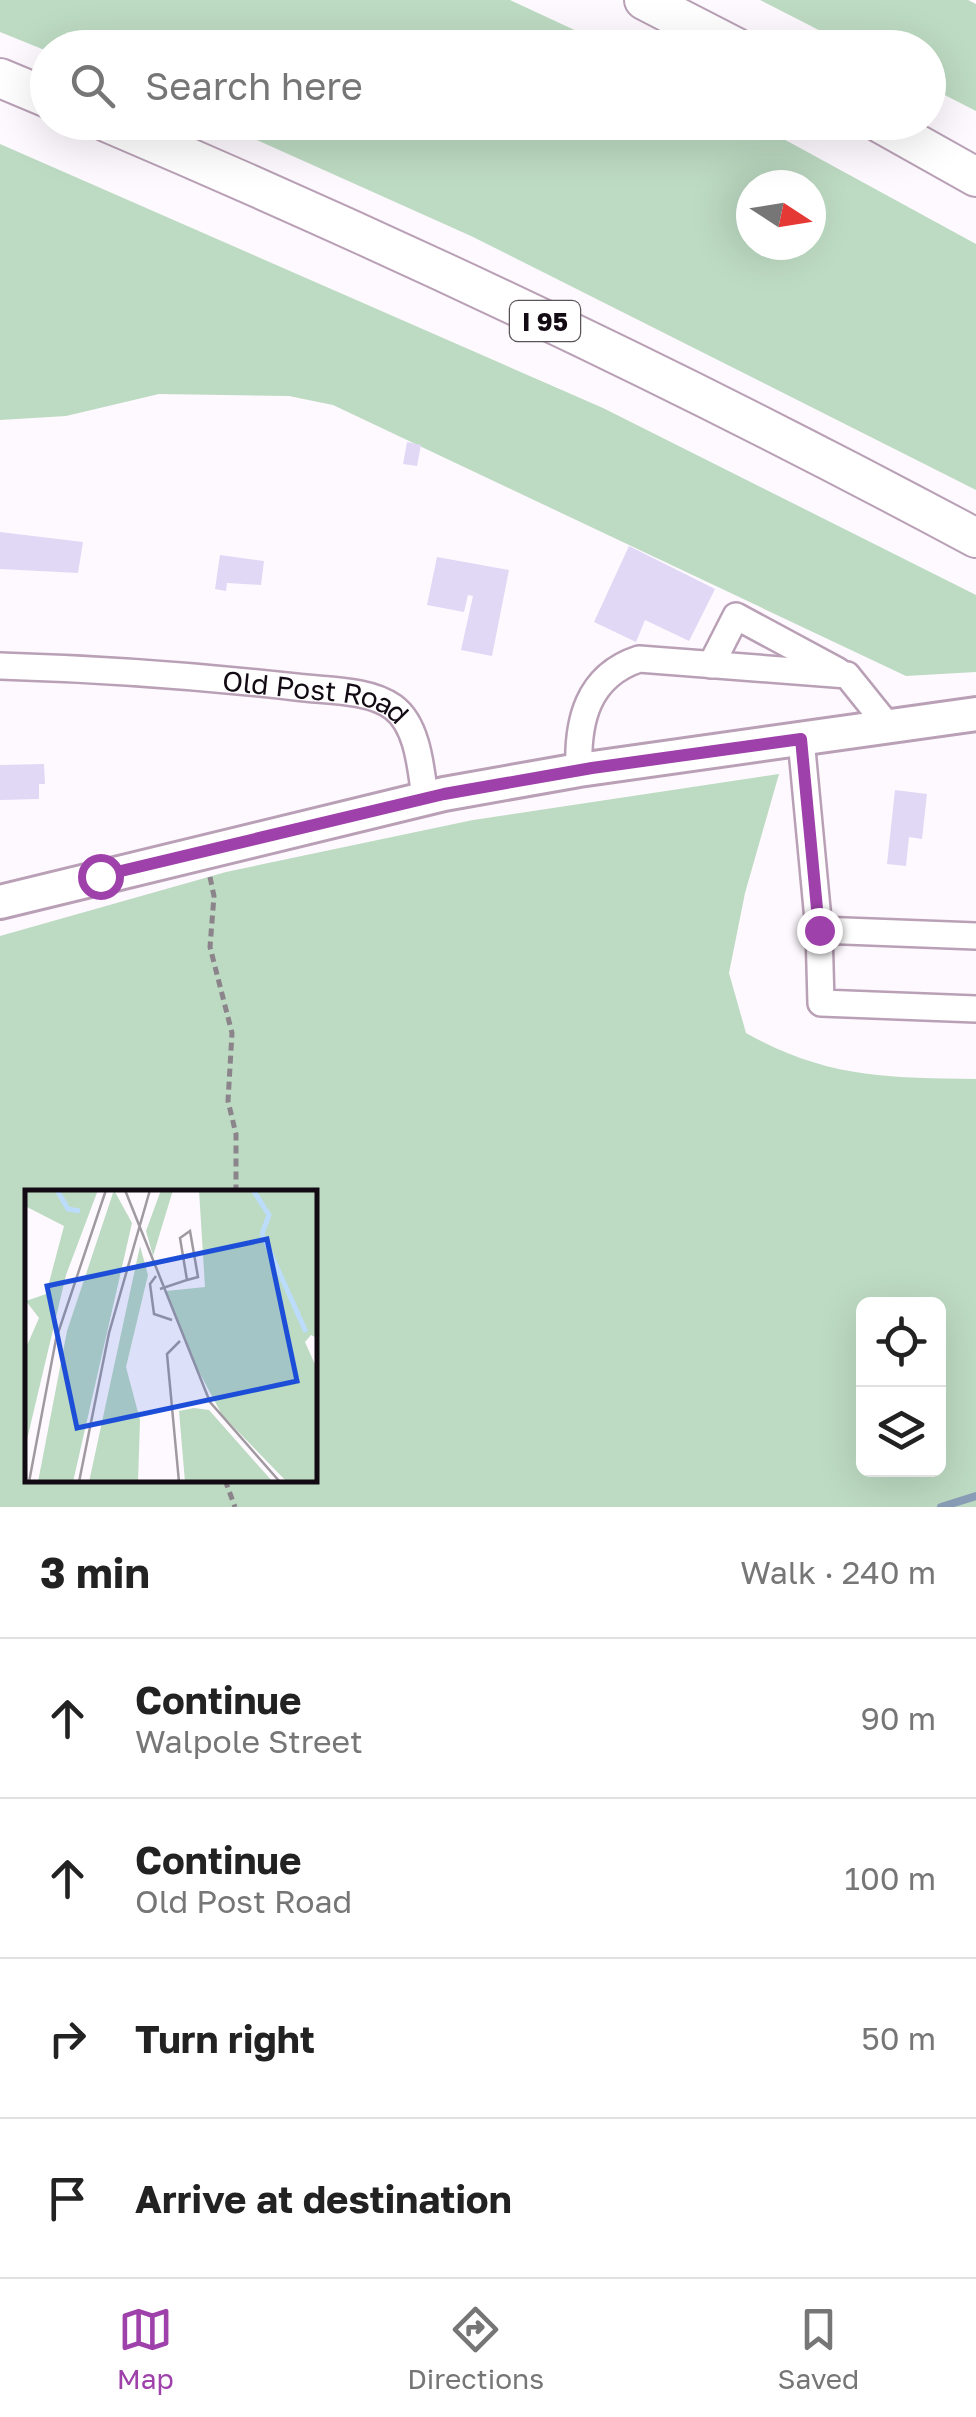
<!DOCTYPE html>
<meta charset="utf-8">
<style>
:root{--surface:#fff;--page:#f2f2f2;--text:#222;--muted:#767676;--line:#e0e0e0;--accent:#9e41aa}
body{margin:0;font-family:"Golos Text",sans-serif;background:var(--page);color:var(--text)}
.controls{position:absolute;right:30px;bottom:30px;display:grid;overflow:hidden;border-radius:15px;box-shadow:0 10px 40px #0002}
.controls button{width:90px;height:90px;display:grid;place-items:center;padding:0;border:0;border-bottom:2px solid var(--line);background:var(--surface);color:var(--text);font:50px sans-serif}
.compass{position:absolute;left:736px;top:170px;width:90px;height:90px;border-radius:50%;background:var(--surface);box-shadow:0 10px 40px #0002;rotate:102deg}
.stop{position:absolute;width:30px;height:30px;margin:-22px;border:8px solid #9e41aa;border-radius:50%;background:#fff}
.stop.end{background:#9e41aa;border-color:#fff;box-shadow:0 2px 10px #0008}
.list{margin:0;padding:0;list-style:none}
h2{display:flex;justify-content:space-between;align-items:center;height:130px;margin:0;padding:0 40px;font-size:42px}
h2 small{font-size:32px;font-weight:400;color:var(--muted)}
.list li{display:grid;grid-template-columns:65px 1fr auto;gap:30px;align-items:center;box-sizing:border-box;height:160px;padding:0 40px;border-top:2px solid var(--line)}
.list b{display:block;font-size:38px;white-space:nowrap}
.list p{margin:0;font-size:32px;white-space:nowrap;color:var(--muted)}
.list em{font-size:32px;font-style:normal;color:var(--muted)}
.icon{flex:none;width:55px;height:55px;fill:none;stroke:currentColor;stroke-width:2;stroke-linecap:round;stroke-linejoin:round}
.map{position:relative;flex:none;width:976px;height:1507px;overflow:hidden}
.search{position:absolute;background:var(--surface);box-shadow:0 10px 40px #0002;left:30px;right:30px;top:30px;height:110px;display:flex;align-items:center;gap:25px;box-sizing:border-box;padding:0 35px;border-radius:55px;color:var(--muted);font-size:38px}
.sheet{height:770px;background:var(--surface)}
nav{display:flex;justify-content:space-around;align-items:center;box-sizing:border-box;height:140px;border-top:2px solid var(--line);background:var(--surface);font-size:28px;color:var(--muted)}
nav a{display:grid;justify-items:center;gap:5px}
nav .on{color:var(--accent)}
.map>svg:first-child{display:block}
.green{fill:#bddac2;fill-rule:evenodd}
.lines{fill:none;stroke-linecap:round;stroke-linejoin:round}
.stream{stroke:#899db6;stroke-width:8}
.building{fill:#e1d8f6}
.minor-casing{stroke:#b9a0b6;stroke-width:30}
.major-casing{stroke:#b9a0b6;stroke-width:38}
.highway-casing{stroke:#b9a0b6;stroke-width:42}
.path{stroke:#8b848b;stroke-width:5;stroke-dasharray:8 5;stroke-linecap:butt}
.minor{stroke:#fff;stroke-width:25}
.major{stroke:#fff;stroke-width:32}
.highway{stroke:#fff;stroke-width:38}
.route{stroke:#9e41aa;stroke-width:12}
.labels{text-anchor:middle;dominant-baseline:central;stroke-width:9;stroke-linejoin:round;paint-order:stroke}
.shield{fill:#fff;stroke:#5a545a;stroke-width:2.5}
.shield-label{font-size:25px;font-weight:bold;fill:#130b13}
.street-label{font-size:28px;fill:#130b13;stroke:#fff}
.inset-river{fill:none;stroke:#bcdcfc;stroke-width:5}
.inset-road{fill:none;stroke:#a09aa0;stroke-width:2.5}
.view{fill:#1d4ed8;fill-opacity:0.15;stroke:#1d4ed8;stroke-width:5}
.inset-edge{fill:none;stroke:#130b13;stroke-width:5}
</style>
<div class="map">
<svg width="976" height="1507" viewBox="0 0 976 1507">
<rect width="100%" height="100%" fill="#fef9fe"/>
<g class="green">
<polygon points="0,0 510,0 611,47 48,48 47,51 0,32"/>
<polygon points="760,0 968,0 976,4 976,111 929,87 928,48 852,47"/>
<path d="M 219,123 L 754,123 L 976,244 L 976,490 L 471,236 ZM 811,185 L 811,245 L 751,245 L 751,185 Z"/>
<polygon points="0,144 603,408 976,595 976,672 906,676 333,405 289,396 159,394 66,416 0,420"/>
<path d="M 779,774 L 745,893 L 729,973 L 746,1033 C 826,1078 887,1078 976,1079 L 976,1507 L 0,1507 L 0,936 L 226,872 L 473,820 ZM 315,1192 L 315,1480 L 28,1480 L 28,1192 ZM 938,1304 L 938,1470 L 864,1470 L 864,1304 Z"/>
</g>
<g class="lines">
<polyline class="stream" points="941,1507 976,1496"/>
</g>
<g class="building">
<polygon points="407,442 421,445 417,466 403,464"/>
<polygon points="0,532 83,542 78,573 0,569"/>
<polygon points="629,546 715,589 689,641 645,620 636,642 594,622"/>
<polygon points="220,555 264,561 261,585 227,583 226,591 215,589"/>
<polygon points="437,557 509,570 492,656 461,650 473,596 468,595 464,612 427,605"/>
<polygon points="44,764 45,784 39,784 39,799 0,800 0,765"/>
<polygon points="895,790 927,794 922,839 909,837 906,866 887,864"/>
</g>
<g class="lines">
<defs>
<g id="minor">
<polyline points="711,665 736,616 838,671"/>
<path id="s1" d="M 0,666 C 99,669 198,676 296,687 C 326,691 368,689 393,707 C 418,725 421,769 425,798"/>
<polyline points="801,739 819,930 821,1003 976,1009"/>
<path d="M 579,770 C 577,722 587,676 639,659 L 847,675 L 888,726"/>
<polyline points="819,930 976,936"/>
</g>
<polyline id="major" points="0,902 444,794 579,770 976,714"/>
<g id="highway">
<polyline points="644,0 737,48"/>
<polyline points="0,78 48,98"/>
<path d="M 106,122 C 402,248 693,386 976,538"/>
<polyline points="878,122 976,177"/>
</g>
</defs>
<use href="#minor" class="minor-casing"/>
<use href="#major" class="major-casing"/>
<use href="#highway" class="highway-casing"/>
<g class="path">
<polyline points="210,877 214,896 210,947 232,1033 228,1101 236,1134 236,1192"/>
<polyline points="225,1480 235,1507"/>
</g>
<use href="#minor" class="minor"/>
<use href="#major" class="major"/>
<use href="#highway" class="highway"/>
</g>
<g class="lines">
<polyline class="route" points="100,876 444,794 592,768 801,739 819,930"/>
</g>
<g class="labels">
<rect class="shield" x="510" y="301" width="70" height="40" rx="8"/>
<g class="shield-label">
<text x="545" y="321">I 95</text>
</g>
<g class="street-label">
<text stroke="none"><textPath href="#s1" startOffset="318">Old Post Road</textPath></text>
</g>
</g>
<g transform="translate(25 1190)">
<rect width="292" height="292" fill="#fef9fe"/>
<path d="M 0,0 L 73,0 L 41,85 L 0,258 L 0,160 L 14,128 L 1,111 L 21,104 L 39,36 L 0,16 ZM 89,0 L 107,33 L 48,292 L 13,292 L 42,141 ZM 136,0 L 148,0 L 128,66 L 121,41 ZM 174,0 L 292,0 L 292,148 L 286,145 L 280,152 L 292,179 L 292,292 L 262,292 L 197,225 L 172,178 L 141,101 L 180,97 ZM 115,56 L 123,85 L 101,177 L 115,230 L 113,292 L 64,292 ZM 169,218 L 184,220 L 248,292 L 160,292 L 154,221 Z" fill="#bddac2"/>
<path class="inset-river" d="M 32,0 L 43,19 L 55,21M 228,0 L 244,25 L 237,44 L 281,142"/>
<path class="inset-road" d="M 100,0 L 185,212 L 255,292M 131,86 L 125,94 L 129,124 L 147,130M 135,99 L 162,90 L 155,48 L 165,41 L 173,87 L 162,90M 4,292 L 31,149 L 81,0M 54,292 L 84,143 L 125,0M 154,292 L 142,164 L 155,151"/>
<path class="view" d="M 242,49 L 272,191 L 52,238 L 22,96 Z"/>
<rect width="292" height="292" class="inset-edge"/>
</g>
</svg>
<div class="controls">
<button><svg class="icon" aria-label="locate" viewBox="0 0 24 24"><circle cx="12" cy="12" r="6"/><path d="M12 2v4M12 18v4M2 12h4M18 12h4"/></svg></button>
<button><svg class="icon" aria-label="layers" viewBox="0 0 24 24"><path d="M12 4l9 5-9 5-9-5zM3 14l9 5 9-5"/></svg></button>
</div>
<svg class="compass" viewBox="-18 -18 36 36"><path d="M0-13l5 13h-10z" fill="#e53935"/><path d="M0 13l5-13h-10z" fill="#767676"/></svg>
<div class="stop" style="left:100px;top:876px"></div>
<div class="stop end" style="left:819px;top:930px"></div>
<div class="search"><svg class="icon" aria-label="search" viewBox="0 0 24 24"><circle cx="10" cy="10" r="6"/><path d="M15 15l6 6"/></svg>Search here</div>
</div>
<section class="sheet">
<h2>3 min<small>Walk · 240 m</small></h2>
<ul class="list">
<li><svg class="icon" aria-label="ahead" viewBox="0 0 24 24"><path d="M12 20V5M6 11l6-6 6 6"/></svg><div><b>Continue</b><p>Walpole Street</p></div><em>90 m</em></li>
<li><svg class="icon" aria-label="ahead" viewBox="0 0 24 24"><path d="M12 20V5M6 11l6-6 6 6"/></svg><div><b>Continue</b><p>Old Post Road</p></div><em>100 m</em></li>
<li><svg class="icon" aria-label="right" viewBox="0 0 24 24"><path d="M7 20v-9h11M14 6l5 5-5 5"/></svg><div><b>Turn right</b></div><em>50 m</em></li>
<li><svg class="icon" aria-label="arrive" viewBox="0 0 24 24"><path d="M6 21V4h12l-3 4 3 4H6"/></svg><div><b>Arrive at destination</b></div></li>
</ul>
</section>
<nav>
<a class="on"><svg class="icon" aria-label="map" viewBox="0 0 24 24"><path d="M3 6l6-2 6 2 6-2v14l-6 2-6-2-6 2zM9 4v14M15 6v14"/></svg>Map</a>
<a><svg class="icon" aria-label="directions" viewBox="0 0 24 24"><path d="M12 3l9 9-9 9-9-9zM9 14v-3h6M13 9l2 2-2 2"/></svg>Directions</a>
<a><svg class="icon" aria-label="saved" viewBox="0 0 24 24"><path d="M7 4h10v16l-5-4-5 4z"/></svg>Saved</a>
</nav>
